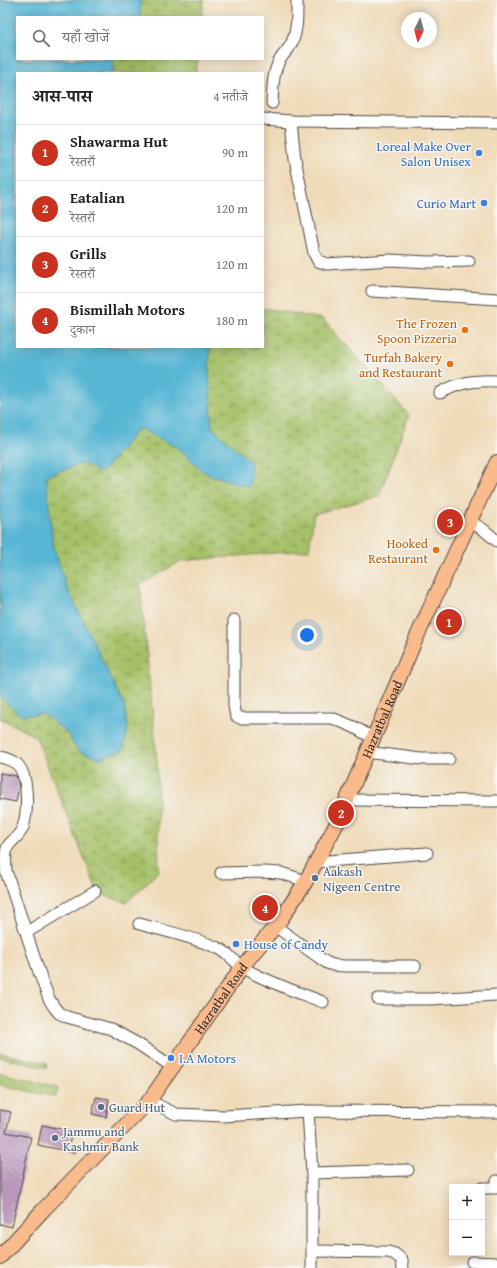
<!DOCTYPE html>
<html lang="hi">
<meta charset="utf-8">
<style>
:root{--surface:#fff;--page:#f2f2f2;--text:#202124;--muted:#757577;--line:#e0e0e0;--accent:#c8321e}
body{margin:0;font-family:"Gentium Book Plus","Noto Serif Devanagari",serif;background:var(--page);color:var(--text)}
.controls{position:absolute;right:12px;bottom:12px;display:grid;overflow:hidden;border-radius:0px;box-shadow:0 2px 10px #0003}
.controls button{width:36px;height:36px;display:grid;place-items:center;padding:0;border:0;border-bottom:1px solid var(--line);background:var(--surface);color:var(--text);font:20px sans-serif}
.compass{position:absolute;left:401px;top:12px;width:36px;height:36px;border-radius:50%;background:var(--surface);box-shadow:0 2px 10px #0003;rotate:186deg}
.you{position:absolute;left:307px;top:635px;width:14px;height:14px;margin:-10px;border:3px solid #fff;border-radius:50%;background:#1a73e8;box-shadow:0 0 0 6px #1a73e833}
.badge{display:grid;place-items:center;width:26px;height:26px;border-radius:50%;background:var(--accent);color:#fff;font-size:13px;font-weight:700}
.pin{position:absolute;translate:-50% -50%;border:2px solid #fff;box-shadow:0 1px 4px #0006}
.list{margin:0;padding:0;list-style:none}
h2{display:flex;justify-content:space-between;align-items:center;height:52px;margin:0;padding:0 16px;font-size:17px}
h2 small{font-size:13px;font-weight:400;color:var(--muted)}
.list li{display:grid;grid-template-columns:26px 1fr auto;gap:12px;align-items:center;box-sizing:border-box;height:56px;padding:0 16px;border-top:1px solid var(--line)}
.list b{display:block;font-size:15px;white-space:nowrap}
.list p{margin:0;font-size:13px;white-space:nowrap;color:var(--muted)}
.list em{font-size:13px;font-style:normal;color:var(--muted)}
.icon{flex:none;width:22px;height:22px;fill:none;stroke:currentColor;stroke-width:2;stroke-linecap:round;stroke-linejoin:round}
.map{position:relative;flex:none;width:497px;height:1268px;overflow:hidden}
.search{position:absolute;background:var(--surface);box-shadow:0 2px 10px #0003;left:16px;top:16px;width:248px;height:44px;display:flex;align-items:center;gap:10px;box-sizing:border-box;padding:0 14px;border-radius:0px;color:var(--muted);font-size:15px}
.panel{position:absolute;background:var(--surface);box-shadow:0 2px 10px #0003;left:16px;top:72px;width:248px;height:276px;border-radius:0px}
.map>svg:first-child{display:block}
.wetland{fill:url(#wetland-marsh);stroke:#687649}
.green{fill:#a6c167;stroke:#687649}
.water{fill:#56b6d4;stroke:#407080}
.building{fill:url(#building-back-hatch)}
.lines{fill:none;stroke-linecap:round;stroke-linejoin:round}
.minor-casing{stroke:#494540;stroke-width:13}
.major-casing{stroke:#494540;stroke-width:16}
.minor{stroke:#fff;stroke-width:11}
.major{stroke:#fabb8c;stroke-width:14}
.shop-dot{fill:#3f7fe0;stroke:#f6f6f2;stroke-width:1.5}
.food-dot{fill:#e8710a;stroke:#f6f6f2;stroke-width:1.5}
.service-dot{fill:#5c6f8a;stroke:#f6f6f2;stroke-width:1.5}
.labels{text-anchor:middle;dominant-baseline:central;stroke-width:3;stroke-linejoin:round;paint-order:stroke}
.shop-label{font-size:13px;fill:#366cbe;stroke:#f6f6f2;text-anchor:end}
.food-label{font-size:13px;fill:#c56008;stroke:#f6f6f2;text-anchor:end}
.street-label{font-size:13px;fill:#2b2b2b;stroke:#f6f6f2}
.service-label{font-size:13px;fill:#4e5e75;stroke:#f6f6f2;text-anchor:start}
</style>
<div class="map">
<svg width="497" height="1268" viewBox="0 0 497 1268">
<defs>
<pattern id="wetland-marsh" width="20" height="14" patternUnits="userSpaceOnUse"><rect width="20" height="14" fill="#a6c167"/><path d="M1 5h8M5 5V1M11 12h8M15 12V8" fill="none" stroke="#879d55"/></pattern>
<pattern id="building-back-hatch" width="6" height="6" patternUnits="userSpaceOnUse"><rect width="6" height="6" fill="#c19bc2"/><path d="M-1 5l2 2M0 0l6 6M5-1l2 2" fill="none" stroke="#9d7f9e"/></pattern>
</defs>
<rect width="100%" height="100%" fill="#f6f6f2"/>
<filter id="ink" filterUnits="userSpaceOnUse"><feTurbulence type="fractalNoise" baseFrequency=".025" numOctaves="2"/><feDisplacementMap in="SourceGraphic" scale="8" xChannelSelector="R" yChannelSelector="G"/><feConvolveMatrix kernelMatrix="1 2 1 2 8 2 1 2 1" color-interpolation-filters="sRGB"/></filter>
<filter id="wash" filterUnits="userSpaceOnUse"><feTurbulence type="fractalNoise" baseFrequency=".012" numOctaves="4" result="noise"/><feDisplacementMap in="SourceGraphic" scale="16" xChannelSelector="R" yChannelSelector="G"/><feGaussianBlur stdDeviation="0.9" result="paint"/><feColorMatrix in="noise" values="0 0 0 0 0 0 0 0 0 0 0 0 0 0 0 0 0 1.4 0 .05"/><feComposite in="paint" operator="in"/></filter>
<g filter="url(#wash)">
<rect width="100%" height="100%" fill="#f0dbb9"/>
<polygon class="wetland" points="0,0 204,0 202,17 17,17 17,59 198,59 196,73 17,73 17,347 263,347 263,308 323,319 409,415 379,496 314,514 309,550 181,561 140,585 157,760 159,871 126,903 98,893 36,737 0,718"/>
<g class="green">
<polygon points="0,1053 46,1063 47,1068 0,1057"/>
<polygon points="0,1073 58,1087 56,1097 0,1085"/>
</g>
<polygon class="water" points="0,0 141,0 140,17 17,17 17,59 113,59 113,73 17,73 17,347 210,347 209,372 212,428 251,462 249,487 203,472 180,449 139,428 101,473 83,463 46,476 53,545 66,586 124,705 128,729 123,750 100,758 78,751 67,733 44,714 20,715 0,696"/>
<g id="blocks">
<g class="building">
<polygon points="0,773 16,776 19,786 16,802 0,799"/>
<polygon points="96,1097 109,1099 106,1117 92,1114"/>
<polygon points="0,1110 11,1112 6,1132 31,1137 12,1227 0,1224"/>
<polygon points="42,1125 72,1131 69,1145 76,1153 38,1145"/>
</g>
</g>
</g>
<g filter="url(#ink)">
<use href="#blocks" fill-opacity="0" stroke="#494540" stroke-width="1"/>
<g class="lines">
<defs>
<g id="minor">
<path d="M 272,103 C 273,91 272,78 277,66 C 279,59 284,54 289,48 C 298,34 297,16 297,0"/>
<polyline points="263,119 291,121 497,123"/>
<polyline points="291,121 295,159 314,253 318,261 327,264 390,260 429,262 469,261"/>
<polyline points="372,291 497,299"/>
<path d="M 440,393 C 460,382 474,380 497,381"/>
<polyline points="471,522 484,530 497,541"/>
<polyline points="234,620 234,706 236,716 240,718 332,718 354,727 373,738"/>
<polyline points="366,752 422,759 449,759"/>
<path d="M 0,757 C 6,758 12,760 17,764 C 29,776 28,812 23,827 C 20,836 13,839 8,846 C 4,853 6,863 6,871 L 38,969 L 49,999 L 54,1007 L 59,1013 L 67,1017 L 111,1029 L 138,1044 L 173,1067"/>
<polyline points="347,800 497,801"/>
<polyline points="316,862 427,853"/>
<polyline points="221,873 264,872 281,873 306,881"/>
<path d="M 139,924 C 166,931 193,937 218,948 C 229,953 235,963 245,969 C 270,983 297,992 323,1002"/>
<polyline points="275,926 327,963 333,965 344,966 415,966"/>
<polyline points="27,932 95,891"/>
<polyline points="378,999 431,999 497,995"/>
<polyline points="149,1101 176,1114 224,1116 308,1111 497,1112"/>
<polyline points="308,1111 312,1173 312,1268"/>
<polyline points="312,1173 408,1170"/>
<polyline points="482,1188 496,1188 497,1181"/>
<polyline points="313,1251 388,1252 395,1254 402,1260 403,1268"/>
<polyline points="472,1262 497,1263"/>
</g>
<g id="major">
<path id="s1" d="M 0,1257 L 44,1209 L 149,1101 L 242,967 L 281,919 L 306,881 L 337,823 L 414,643 L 497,462"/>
</g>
</defs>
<use href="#minor" class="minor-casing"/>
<use href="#major" class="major-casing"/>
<use href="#minor" class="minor"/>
<use href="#major" class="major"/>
</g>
</g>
<g class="shop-dot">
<circle cx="479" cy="153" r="4"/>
<circle cx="484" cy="203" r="4"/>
<circle cx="236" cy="944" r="4"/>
<circle cx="171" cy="1058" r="4"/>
</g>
<g class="food-dot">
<circle cx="465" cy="330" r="4"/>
<circle cx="450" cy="364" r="4"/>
<circle cx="436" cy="550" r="4"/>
</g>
<g class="service-dot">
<circle cx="315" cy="878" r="4"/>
<circle cx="101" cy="1107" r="4"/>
<circle cx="55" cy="1138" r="4"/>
</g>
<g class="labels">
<g class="shop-label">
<text x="471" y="146">Loreal Make Over<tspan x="471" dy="15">Salon Unisex</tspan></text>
<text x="476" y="203">Curio Mart</text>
<text x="244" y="944" text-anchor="start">House of Candy</text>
<text x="179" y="1058" text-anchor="start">I.A Motors</text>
</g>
<g class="food-label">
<text x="457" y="323">The Frozen<tspan x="457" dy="15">Spoon Pizzeria</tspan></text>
<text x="442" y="357">Turfah Bakery<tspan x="442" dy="15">and Restaurant</tspan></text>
<text x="428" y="543">Hooked<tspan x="428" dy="15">Restaurant</tspan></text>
</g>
<g class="street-label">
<text stroke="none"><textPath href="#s1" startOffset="665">Hazratbal Road</textPath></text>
<text stroke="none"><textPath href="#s1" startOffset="341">Hazratbal Road</textPath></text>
</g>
<g class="service-label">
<text x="323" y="871">Aakash<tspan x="323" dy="15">Nigeen Centre</tspan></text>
<text x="109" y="1107">Guard Hut</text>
<text x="63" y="1131">Jammu and<tspan x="63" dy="15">Kashmir Bank</tspan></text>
</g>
</g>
</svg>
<div class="controls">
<button>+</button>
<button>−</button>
</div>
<svg class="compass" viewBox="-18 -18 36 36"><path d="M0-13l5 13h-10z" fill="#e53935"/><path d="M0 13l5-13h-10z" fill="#757577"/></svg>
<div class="you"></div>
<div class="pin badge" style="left:449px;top:622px">1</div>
<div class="pin badge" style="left:341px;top:813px">2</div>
<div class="pin badge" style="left:450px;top:522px">3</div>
<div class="pin badge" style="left:265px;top:908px">4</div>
<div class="search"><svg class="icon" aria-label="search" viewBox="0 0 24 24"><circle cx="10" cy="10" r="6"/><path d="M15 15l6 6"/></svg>यहाँ खोजें</div>
<section class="panel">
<h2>आस-पास<small>4 नतीजे</small></h2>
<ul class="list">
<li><span class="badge">1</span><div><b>Shawarma Hut</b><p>रेस्तराँ</p></div><em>90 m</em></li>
<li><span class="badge">2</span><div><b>Eatalian</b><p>रेस्तराँ</p></div><em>120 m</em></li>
<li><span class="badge">3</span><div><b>Grills</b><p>रेस्तराँ</p></div><em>120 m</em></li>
<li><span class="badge">4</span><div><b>Bismillah Motors</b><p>दुकान</p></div><em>180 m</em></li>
</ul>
</section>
</div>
